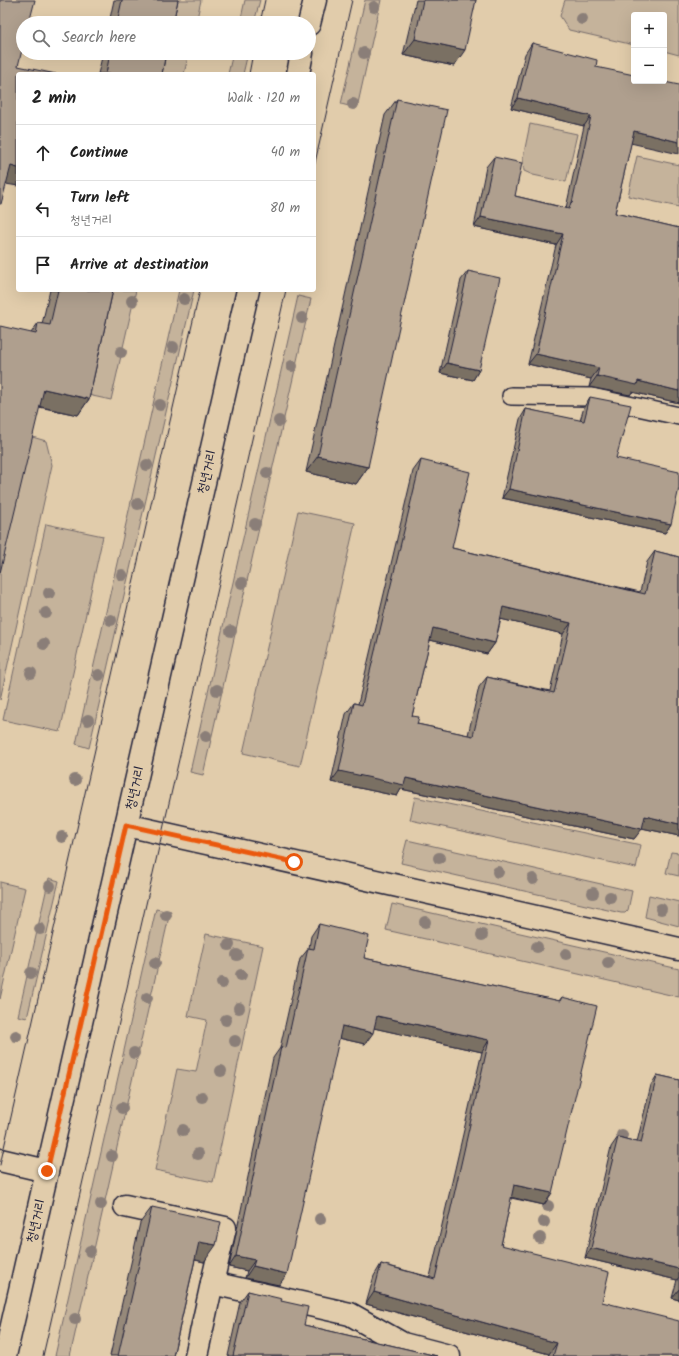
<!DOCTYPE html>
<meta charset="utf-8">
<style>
:root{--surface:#fff;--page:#f2f2f2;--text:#222;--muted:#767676;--line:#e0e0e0}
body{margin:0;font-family:Kalam,"Poor Story",sans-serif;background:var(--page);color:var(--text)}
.controls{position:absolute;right:12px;top:12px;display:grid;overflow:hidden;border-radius:4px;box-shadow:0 4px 16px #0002}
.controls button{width:36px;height:36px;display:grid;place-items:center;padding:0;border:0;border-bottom:1px solid var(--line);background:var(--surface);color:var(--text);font:20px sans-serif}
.stop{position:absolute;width:12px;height:12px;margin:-9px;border:3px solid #ea580c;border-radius:50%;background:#fff}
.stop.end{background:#ea580c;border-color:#fff;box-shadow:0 1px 4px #0008}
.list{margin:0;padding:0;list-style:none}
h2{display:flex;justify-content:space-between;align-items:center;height:52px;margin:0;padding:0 16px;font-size:17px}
h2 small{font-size:13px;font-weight:400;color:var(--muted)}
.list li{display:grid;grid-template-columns:26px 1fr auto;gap:12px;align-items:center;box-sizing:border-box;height:56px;padding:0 16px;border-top:1px solid var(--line)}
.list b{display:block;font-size:15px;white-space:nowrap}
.list p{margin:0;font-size:13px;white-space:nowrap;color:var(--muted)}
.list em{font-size:13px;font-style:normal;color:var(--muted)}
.icon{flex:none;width:22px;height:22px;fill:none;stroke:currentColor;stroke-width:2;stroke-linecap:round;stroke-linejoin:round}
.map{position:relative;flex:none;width:679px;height:1356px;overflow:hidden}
.search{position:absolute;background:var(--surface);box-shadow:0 4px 16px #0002;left:16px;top:16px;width:300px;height:44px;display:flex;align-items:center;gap:10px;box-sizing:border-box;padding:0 14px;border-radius:22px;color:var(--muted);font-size:15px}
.panel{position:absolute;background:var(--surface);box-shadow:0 4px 16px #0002;left:16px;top:72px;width:300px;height:220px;border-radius:4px}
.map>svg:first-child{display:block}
.green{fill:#c5b39b;stroke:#746a6b}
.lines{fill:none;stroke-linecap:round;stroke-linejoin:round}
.lane-casing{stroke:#22223b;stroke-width:20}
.street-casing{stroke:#22223b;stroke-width:25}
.primary-casing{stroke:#22223b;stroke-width:25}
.lane{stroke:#e1ccab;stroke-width:17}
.street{stroke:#e1ccab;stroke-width:22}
.primary{stroke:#e1ccab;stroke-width:22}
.tram{stroke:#22223b;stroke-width:1}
.tree{fill:#8a7e78}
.wall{fill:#96897a;stroke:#22223b;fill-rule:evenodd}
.shaded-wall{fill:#7a6f63;stroke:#22223b}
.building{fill:#af9f8e;stroke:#22223b;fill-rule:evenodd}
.route{stroke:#ea580c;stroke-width:5}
.labels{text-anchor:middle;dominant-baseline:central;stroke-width:3.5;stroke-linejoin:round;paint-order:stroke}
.street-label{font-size:14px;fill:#22223b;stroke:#e1ccab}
</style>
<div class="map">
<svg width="679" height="1356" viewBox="0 0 679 1356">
<rect width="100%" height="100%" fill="#e1ccab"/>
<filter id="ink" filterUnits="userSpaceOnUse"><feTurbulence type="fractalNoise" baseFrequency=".025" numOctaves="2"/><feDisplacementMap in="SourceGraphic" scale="8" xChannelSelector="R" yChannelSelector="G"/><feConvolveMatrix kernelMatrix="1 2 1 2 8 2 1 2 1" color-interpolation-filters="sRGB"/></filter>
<g filter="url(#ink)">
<g class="green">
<polygon points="177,0 201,0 196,23 172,23"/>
<polygon points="245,0 260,0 254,23 240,23"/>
<polygon points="365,0 381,0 357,108 341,104"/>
<polygon points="565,0 679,0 679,55 664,51 664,15 634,15 634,45 569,30 560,16"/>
<polygon points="165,53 189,53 184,74 160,74"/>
<polygon points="233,53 248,53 243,74 228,74"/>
<polygon points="530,124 577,134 566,182 533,175 524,171 523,158"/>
<polygon points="637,156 679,165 679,207 628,196"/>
<polygon points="112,290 136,290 111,400 88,395"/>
<polygon points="179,290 194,290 89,748 76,744"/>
<polygon points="298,296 311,299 203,775 190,772"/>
<polygon points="29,436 46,441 52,465 0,700 0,566"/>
<polygon points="298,511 355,523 300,766 243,753"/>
<polygon points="46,524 103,536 60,732 3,720"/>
<polygon points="415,797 641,845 636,868 410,820"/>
<polygon points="407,840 632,891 628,910 625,913 621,913 401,863"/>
<polygon points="671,852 679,853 679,876 666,873"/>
<polygon points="49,878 59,881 27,1018 18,1016"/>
<polygon points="0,882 25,888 0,999"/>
<polygon points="649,895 679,902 679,926 645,917"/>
<polygon points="392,904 679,969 679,997 386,930"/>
<polygon points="156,909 170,912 70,1356 55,1356"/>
<polygon points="206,934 263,946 213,1182 155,1170 177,1069 196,1072 207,1020 188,1016"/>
</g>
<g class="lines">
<defs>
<polyline id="lane" points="511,396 592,397 679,416"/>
<g id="street">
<polyline points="126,825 679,949"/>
<polyline points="0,1160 47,1171"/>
<polyline points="125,1206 225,1228 212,1283 350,1314 403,1344 449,1356"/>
<polyline points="196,1356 212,1283"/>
</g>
<g id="primary">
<polyline points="309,24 315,0"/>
<polyline points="298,74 302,53"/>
<polyline points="5,1356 248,290"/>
</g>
</defs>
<use href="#lane" class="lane-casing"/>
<use href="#street" class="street-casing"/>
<use href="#primary" class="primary-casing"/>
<use href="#lane" class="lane"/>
<use href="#street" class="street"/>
<use href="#primary" class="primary"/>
<g class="tram">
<polyline points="260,23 265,0"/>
<polyline points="249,74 253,53"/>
<polyline points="314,167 352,0"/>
<polyline points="0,1165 200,290"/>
<polyline points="43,1356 286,290"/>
</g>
</g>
<g class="tree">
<circle cx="374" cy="7" r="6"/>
<circle cx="582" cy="19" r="6"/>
<circle cx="364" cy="53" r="6"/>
<circle cx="353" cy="104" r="6"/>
<circle cx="184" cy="299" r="6"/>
<circle cx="132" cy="301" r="6"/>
<circle cx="302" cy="318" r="6"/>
<circle cx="173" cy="347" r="6"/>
<circle cx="121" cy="352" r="6"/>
<circle cx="292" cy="366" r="6"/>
<circle cx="160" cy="405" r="6"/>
<circle cx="279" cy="421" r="6"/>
<circle cx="147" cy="465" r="6"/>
<circle cx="267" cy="473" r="6"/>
<circle cx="138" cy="504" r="6"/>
<circle cx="255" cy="524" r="6"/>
<circle cx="122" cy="575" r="6"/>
<circle cx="242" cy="583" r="6"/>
<circle cx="49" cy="593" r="6"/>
<circle cx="46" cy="613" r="6"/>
<circle cx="111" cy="620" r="6"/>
<circle cx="231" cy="631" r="6"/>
<circle cx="44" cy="644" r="6"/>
<circle cx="31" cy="673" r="6"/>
<circle cx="99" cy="675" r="6"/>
<circle cx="217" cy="690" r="6"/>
<circle cx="88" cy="720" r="6"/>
<circle cx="206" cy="736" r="6"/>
<circle cx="75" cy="780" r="6"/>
<circle cx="62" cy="837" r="6"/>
<circle cx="439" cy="858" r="6"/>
<circle cx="498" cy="872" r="6"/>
<circle cx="533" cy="879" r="6"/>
<circle cx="50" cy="886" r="6"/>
<circle cx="593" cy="893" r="6"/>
<circle cx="610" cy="897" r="6"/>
<circle cx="661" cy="909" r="6"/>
<circle cx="166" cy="915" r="6"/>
<circle cx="425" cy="922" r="6"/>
<circle cx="40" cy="929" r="6"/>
<circle cx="482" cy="935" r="6"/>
<circle cx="229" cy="945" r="6"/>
<circle cx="537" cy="947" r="6"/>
<circle cx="566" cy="954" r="6"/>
<circle cx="237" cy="955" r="6"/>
<circle cx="155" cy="963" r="6"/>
<circle cx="608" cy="963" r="6"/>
<circle cx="31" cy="973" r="6"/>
<circle cx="241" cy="975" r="6"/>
<circle cx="222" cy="983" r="6"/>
<circle cx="147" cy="998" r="6"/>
<circle cx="239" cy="1008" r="6"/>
<circle cx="226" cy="1020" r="6"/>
<circle cx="16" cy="1036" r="6"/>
<circle cx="235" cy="1041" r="6"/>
<circle cx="134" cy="1053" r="6"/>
<circle cx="221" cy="1071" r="6"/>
<circle cx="202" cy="1097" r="6"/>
<circle cx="122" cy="1108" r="6"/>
<circle cx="183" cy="1130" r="6"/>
<circle cx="622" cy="1135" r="6"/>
<circle cx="198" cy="1154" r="6"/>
<circle cx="112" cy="1156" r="6"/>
<circle cx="101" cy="1204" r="6"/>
<circle cx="548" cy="1206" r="6"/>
<circle cx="320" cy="1219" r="6"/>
<circle cx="544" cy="1222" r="6"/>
<circle cx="540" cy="1238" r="6"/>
<circle cx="90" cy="1251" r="6"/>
<circle cx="75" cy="1319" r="6"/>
</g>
<g class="wall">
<polygon points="114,0 178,0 173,23 109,23"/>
<polygon points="416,0 476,0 454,66 403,55"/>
<polygon points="532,43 596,67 631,143 615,213 679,228 679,403 632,392 630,395 589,387 591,379 528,364 556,245 474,227 486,167 494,157 515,196 566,208 584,126 511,108 525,54"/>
<polygon points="103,53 166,53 162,74 98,74"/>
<polygon points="397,99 368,467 356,484 306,472 385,115"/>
<polygon points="468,271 479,370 473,380 440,373 461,280"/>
<polygon points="50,290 113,290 89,399 78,415 39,407 31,333 38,323 42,324"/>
<polygon points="590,397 616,458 671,524 665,533 502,498 520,419 526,409 580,421 584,407"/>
<path d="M 421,460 L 452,548 L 640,592 L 647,562 L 655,551 L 679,557 L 679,836 L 642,828 L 634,839 L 401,789 L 397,796 L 331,782 L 346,714 L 354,703 L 358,704 L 413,471 ZM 501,619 L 563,634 L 550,691 L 487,677 L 479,687 L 468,735 L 417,724 L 412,716 L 430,640 L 487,654 L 495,643 Z"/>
<polygon points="319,924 364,958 559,1001 562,997 544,1205 511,1198 501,1245 602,1302 679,1356 548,1356 549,1354 366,1304 374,1276 381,1264 430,1277 482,1052 374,1028 365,1044 339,1038 279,1285 245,1278 247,1271 229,1267 273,1058 280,1048 300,959 309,948 311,936"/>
<polygon points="657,1075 679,1080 679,1300 672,1298 677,1280 585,1258 611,1147 618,1137 637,1142 651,1085"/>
<polygon points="152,1207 204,1262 195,1260 173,1356 110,1356 140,1223"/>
<polygon points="248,1291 281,1301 304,1325 437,1356 228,1356 240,1302"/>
</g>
<g class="shaded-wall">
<polygon points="415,39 465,50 454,66 403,55"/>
<polygon points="518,98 591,116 584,126 511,108"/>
<polygon points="634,131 679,142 679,154 626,142"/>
<polygon points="11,166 18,168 18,186 0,183"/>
<polygon points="481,217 563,234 556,245 474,227"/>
<polygon points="536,354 599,368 591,379 528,364"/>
<polygon points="447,363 479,370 473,380 440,373"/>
<polygon points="597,376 638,381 679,391 679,403 632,392 630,395 589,387"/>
<polygon points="44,389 89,399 78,415 32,405"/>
<polygon points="318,456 368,467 356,484 306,472"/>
<polygon points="509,489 671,524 665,533 502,498"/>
<polygon points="503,607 571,623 563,634 496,618"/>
<polygon points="433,628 495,643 487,654 426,639"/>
<polygon points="339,771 406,778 642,829 634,839 401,789 397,796 331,782"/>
<polygon points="645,816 679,824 679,836 637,827"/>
<polygon points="377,1016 489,1040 482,1052 369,1027"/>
<polygon points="342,1026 373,1033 365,1044 334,1037"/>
<polygon points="514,1185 552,1193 544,1205 506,1196"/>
<polygon points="199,1242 216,1245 204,1262 188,1258"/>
<polygon points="591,1248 679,1269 679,1277 677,1280 585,1258"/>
<polygon points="236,1256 255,1260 247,1271 229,1267"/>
<polygon points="253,1266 287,1274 279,1285 245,1278"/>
<polygon points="679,1289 679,1300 672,1298"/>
<polygon points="374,1292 557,1343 549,1354 366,1304"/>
</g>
<g class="building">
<polygon points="0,0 35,0 29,23 23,23 23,46 18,66 56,74 18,74 18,168 11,166 1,204 0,204"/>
<polygon points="122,0 178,0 173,23 117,23"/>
<polygon points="423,0 476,0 465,50 415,39"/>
<polygon points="532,43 597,60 596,67 634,75 634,81 660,81 679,85 679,142 634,131 615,213 679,228 679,391 638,381 637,385 597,376 599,368 536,354 563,234 481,217 494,157 522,163 515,196 569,209 571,202 572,203 591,116 518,98"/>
<polygon points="110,53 166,53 162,74 106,74"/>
<polygon points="397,99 447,110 368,467 318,456"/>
<polygon points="468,271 500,278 479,370 447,363"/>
<polygon points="58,290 113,290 89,399 44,389 0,573 0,326 36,334 38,323 50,325"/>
<polygon points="590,397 631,405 616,458 679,472 679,488 671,524 509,489 526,409 584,421"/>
<path d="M 421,460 L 470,472 L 452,548 L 645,594 L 655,551 L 679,557 L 679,824 L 645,816 L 642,829 L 406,778 L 404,785 L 339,771 L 354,703 L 362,705 ZM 503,607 L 571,623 L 554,693 L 487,677 L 473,736 L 417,724 L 419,717 L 412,716 L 433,628 L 495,643 Z"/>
<polygon points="319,924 369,936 364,958 560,1001 562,997 597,1006 552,1193 514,1185 501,1245 609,1272 602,1302 679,1321 679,1356 553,1356 557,1343 374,1292 381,1264 435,1279 489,1040 377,1016 373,1033 342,1026 287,1274 253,1266 255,1260 236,1256 281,1047 286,1048 308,948 314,949"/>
<polygon points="657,1075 679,1080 679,1269 591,1248 618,1137 641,1143"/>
<polygon points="152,1207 221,1222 216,1245 199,1242 173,1356 118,1356"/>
<polygon points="248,1291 282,1299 281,1301 308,1307 304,1325 437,1356 233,1356"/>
</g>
</g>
<g class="lines" filter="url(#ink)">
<polyline class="route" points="47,1171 126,825 294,862"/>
</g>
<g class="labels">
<g class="street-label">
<text transform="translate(207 472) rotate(-77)">청년거리</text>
<text transform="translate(135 788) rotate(-77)">청년거리</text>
<text transform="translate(36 1221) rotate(-77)">청년거리</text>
</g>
</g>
</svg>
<div class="controls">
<button>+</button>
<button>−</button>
</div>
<div class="stop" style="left:294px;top:862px"></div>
<div class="stop end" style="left:47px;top:1171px"></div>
<div class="search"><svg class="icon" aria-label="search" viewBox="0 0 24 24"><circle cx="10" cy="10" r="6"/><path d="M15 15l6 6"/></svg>Search here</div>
<section class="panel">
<h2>2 min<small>Walk · 120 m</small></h2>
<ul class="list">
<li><svg class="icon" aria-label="ahead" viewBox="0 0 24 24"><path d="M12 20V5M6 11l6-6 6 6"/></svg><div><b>Continue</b></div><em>40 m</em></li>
<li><svg class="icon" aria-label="left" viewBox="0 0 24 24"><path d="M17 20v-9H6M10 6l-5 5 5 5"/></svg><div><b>Turn left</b><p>청년거리</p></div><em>80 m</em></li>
<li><svg class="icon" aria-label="arrive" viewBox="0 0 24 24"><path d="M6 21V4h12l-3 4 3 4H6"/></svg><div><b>Arrive at destination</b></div></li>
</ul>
</section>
</div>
